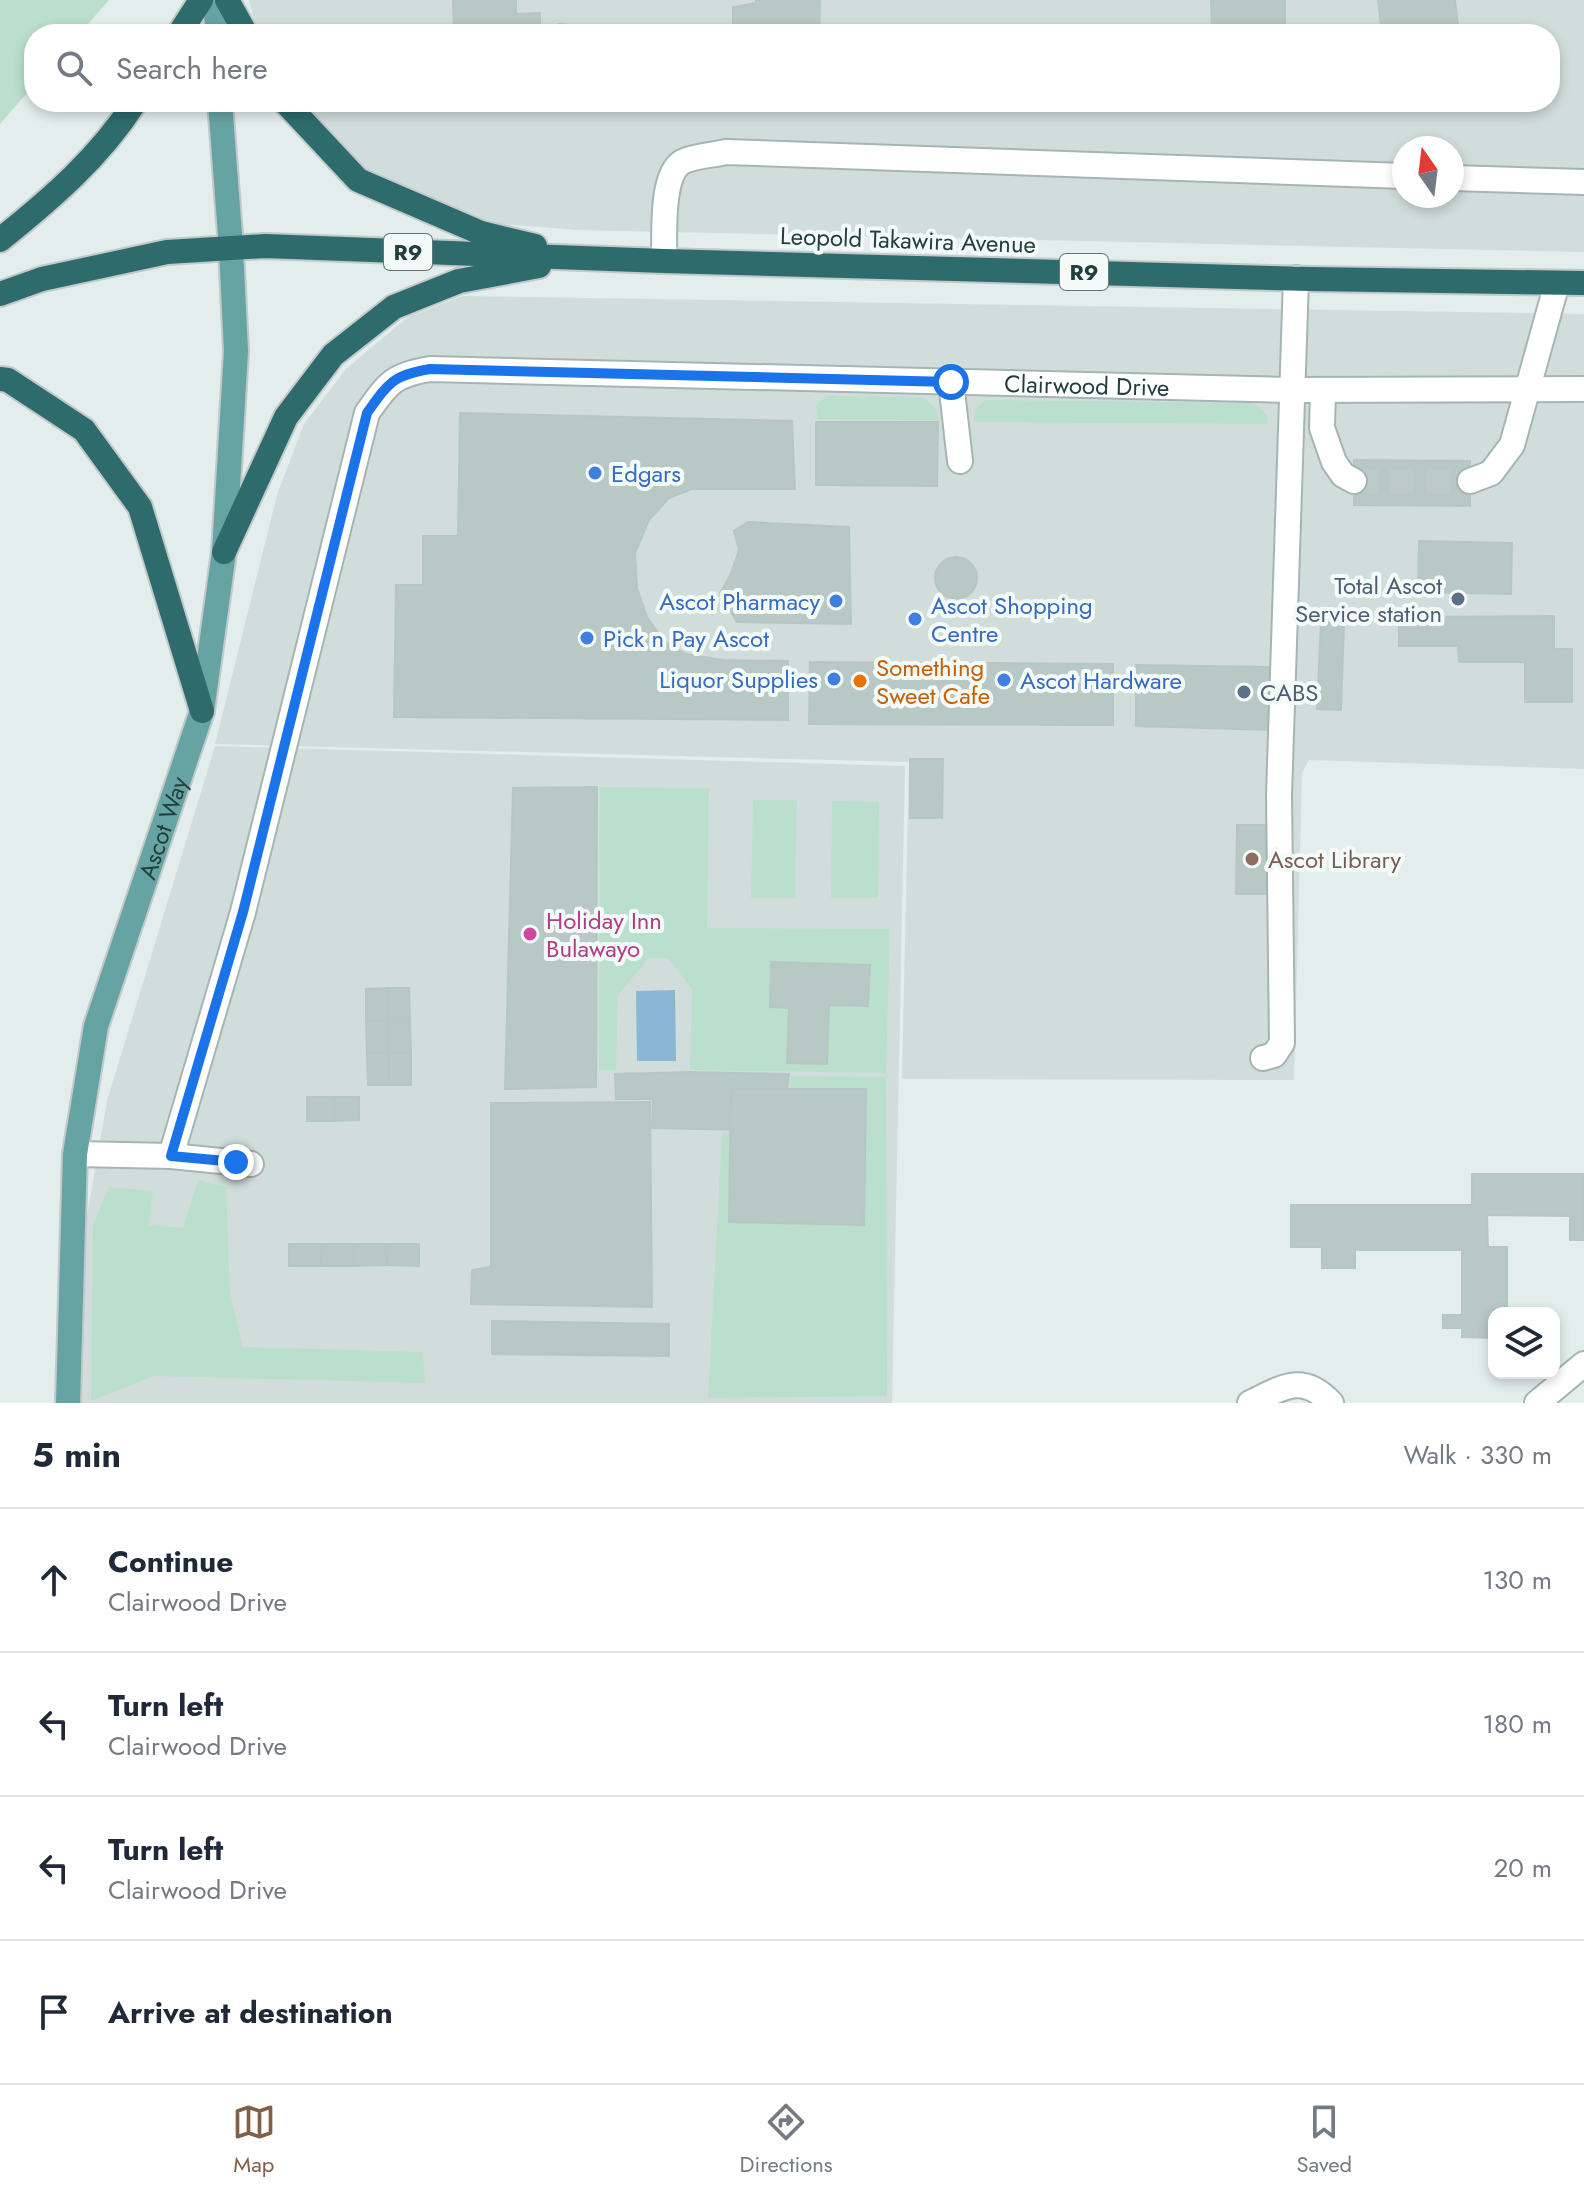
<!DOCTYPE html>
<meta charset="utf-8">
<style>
:root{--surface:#fff;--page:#f6f6f7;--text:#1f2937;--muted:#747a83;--line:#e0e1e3;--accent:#806046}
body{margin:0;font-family:Jost,sans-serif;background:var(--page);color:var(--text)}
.controls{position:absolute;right:24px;bottom:24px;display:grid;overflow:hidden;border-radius:16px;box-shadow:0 4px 12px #0003}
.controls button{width:72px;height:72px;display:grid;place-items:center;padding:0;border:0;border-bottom:2px solid var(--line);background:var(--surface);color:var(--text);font:40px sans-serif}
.compass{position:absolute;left:1392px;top:136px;width:72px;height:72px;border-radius:50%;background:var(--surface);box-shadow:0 4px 12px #0003;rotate:346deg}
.stop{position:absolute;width:24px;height:24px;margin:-18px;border:6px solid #1a73e8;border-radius:50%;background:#fff}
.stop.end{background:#1a73e8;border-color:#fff;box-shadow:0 2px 8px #0008}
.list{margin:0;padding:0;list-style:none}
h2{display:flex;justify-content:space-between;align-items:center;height:104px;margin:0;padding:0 32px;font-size:34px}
h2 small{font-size:26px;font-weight:400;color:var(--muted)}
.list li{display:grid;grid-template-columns:52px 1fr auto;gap:24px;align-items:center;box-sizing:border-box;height:144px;padding:0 32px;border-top:2px solid var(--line)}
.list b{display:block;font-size:30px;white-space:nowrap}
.list p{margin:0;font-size:26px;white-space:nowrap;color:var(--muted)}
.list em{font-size:26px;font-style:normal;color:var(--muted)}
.icon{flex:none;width:44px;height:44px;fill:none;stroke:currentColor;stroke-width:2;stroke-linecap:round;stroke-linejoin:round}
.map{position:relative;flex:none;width:1584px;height:1403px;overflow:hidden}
.search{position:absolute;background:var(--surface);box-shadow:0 4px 12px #0003;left:24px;right:24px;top:24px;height:88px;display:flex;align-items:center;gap:20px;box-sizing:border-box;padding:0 28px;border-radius:32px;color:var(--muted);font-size:30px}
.sheet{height:680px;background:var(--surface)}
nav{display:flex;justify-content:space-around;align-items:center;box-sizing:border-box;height:112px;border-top:2px solid var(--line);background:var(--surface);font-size:22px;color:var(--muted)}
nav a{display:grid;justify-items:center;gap:4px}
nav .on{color:var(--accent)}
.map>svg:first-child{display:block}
.built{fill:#d1dddb;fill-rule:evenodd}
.green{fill:#bbdfcd}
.water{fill:#89b7d4}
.building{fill:#b8c8c5;stroke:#b5c7c4;stroke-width:2}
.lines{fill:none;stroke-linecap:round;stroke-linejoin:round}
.minor-tunnel{stroke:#bccac8;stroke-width:24;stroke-dasharray:24 12;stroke-linecap:butt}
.minor-casing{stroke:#a5b5b4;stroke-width:28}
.major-casing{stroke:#c1c9c9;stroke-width:28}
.highway-casing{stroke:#c1c9c9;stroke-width:28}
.minor{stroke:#fff;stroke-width:24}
.major{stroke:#66a4a3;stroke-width:24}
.highway{stroke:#2d6b6d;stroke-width:24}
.route{stroke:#1a73e8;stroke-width:10}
.shop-dot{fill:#3f7fe0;stroke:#f4faf8;stroke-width:3}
.service-dot{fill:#5c6f8a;stroke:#f4faf8;stroke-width:3}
.food-dot{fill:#e8710a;stroke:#f4faf8;stroke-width:3}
.education-dot{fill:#8d6e63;stroke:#f4faf8;stroke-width:3}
.hotel-dot{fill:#d1479c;stroke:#f4faf8;stroke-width:3}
.labels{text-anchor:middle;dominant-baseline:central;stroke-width:8;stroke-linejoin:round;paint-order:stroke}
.shield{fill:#f4faf8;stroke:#617776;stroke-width:2}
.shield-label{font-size:22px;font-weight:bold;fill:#223f3e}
.street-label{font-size:24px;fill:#223f3e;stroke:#f4faf8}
.shop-label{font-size:24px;fill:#366cbe;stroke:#f4faf8;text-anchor:start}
.service-label{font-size:24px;fill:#4e5e75;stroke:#f4faf8;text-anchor:end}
.food-label{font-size:24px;fill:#c56008;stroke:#f4faf8;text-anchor:start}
.education-label{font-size:24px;fill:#785e54;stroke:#f4faf8;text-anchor:start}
.hotel-label{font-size:24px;fill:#b23c85;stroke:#f4faf8;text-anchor:start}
</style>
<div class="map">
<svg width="1584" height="1403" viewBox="0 0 1584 1403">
<rect width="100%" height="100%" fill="#e3edeb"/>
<g class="built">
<path d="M 249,0 L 1584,0 L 1584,252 L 578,230 L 488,223 L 365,176 L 297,102 L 1550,102 L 1550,34 L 258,34 ZM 1404,148 L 1452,148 L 1452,196 L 1404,196 Z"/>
<polygon points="462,296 1584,314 1584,769 1309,760 1302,773 1294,1080 902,1079 909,762 215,744 277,495 304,424 346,369 408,317"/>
<polygon points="215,746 905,766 892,1403 78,1403 87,1216 107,1101"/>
</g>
<g class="green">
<polygon points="0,0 109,0 79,34 34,34 34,85 0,124"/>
<polygon points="826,396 923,397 936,409 939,420 817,419 816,406"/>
<polygon points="985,400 1254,403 1267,415 1268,424 974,422 975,410"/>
<polygon points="600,787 709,788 707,928 890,929 886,1073 690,1070 692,989 668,958 649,958 618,995 616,1070 599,1070"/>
<polygon points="753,800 797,800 795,898 751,898"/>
<polygon points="832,801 879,802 878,898 831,898"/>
<polygon points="791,1076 886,1077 887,1396 708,1398 722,1133 749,1133 788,1105"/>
<polygon points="198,1180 226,1187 230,1292 243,1347 423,1352 425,1383 153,1376 91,1401 93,1225 109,1187 153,1191 149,1225 183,1228"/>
</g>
<polygon class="water" points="675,990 676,1061 637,1061 636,991"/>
<g class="building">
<polygon points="453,0 516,0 516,14 540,13 540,34 454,34"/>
<polygon points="756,0 820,0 819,34 733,34 733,7 756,3"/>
<polygon points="1211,0 1285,0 1285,34 1212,34"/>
<polygon points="1378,0 1455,0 1459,34 1382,34"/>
<polygon points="558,24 612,28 612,34 558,34"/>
<polygon points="460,413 792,421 795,489 692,489 669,498 649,520 635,553 637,588 647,617 664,641 686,654 722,660 788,661 788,720 394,717 396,585 423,585 423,536 458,536"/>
<polygon points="816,422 938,422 937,486 816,485"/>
<polygon points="1354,460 1470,461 1470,506 1354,505"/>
<polygon points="748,522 849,527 851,624 737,622 720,593 730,576 739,550 734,531"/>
<polygon points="1419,541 1512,543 1511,594 1418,592"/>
<circle cx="956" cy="578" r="21"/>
<polygon points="1554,616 1554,649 1572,649 1572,702 1525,702 1525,662 1459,662 1458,646 1399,646 1399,617"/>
<polygon points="1321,622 1344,623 1341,710 1317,709"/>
<polygon points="810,662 1113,664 1113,725 809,724"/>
<polygon points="1136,665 1277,667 1274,730 1136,726"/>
<polygon points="910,759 943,759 942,818 910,818"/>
<polygon points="597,787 596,1087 505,1089 513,788"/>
<polygon points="1237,825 1267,825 1266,894 1236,894"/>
<polygon points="771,962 870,965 868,1006 829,1005 827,1064 787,1063 789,1008 770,1007"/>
<polygon points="388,988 388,1021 366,1021 366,989"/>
<polygon points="388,988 409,988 410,1020 388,1021"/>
<polygon points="410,1020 411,1053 389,1053 388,1021"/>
<polygon points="366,1021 388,1021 389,1053 367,1053"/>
<polygon points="367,1053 389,1053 389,1085 368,1085"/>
<rect x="389" y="1053" width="22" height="32"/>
<polygon points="690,1072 789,1074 787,1091 749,1090 748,1130 652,1128 653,1099 616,1099 615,1074"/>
<polygon points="731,1089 866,1089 864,1225 729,1222"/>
<rect x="307" y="1097" width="27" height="24"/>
<polygon points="334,1097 359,1097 359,1120 334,1121"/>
<polygon points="650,1102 652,1307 471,1304 472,1270 491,1267 491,1103"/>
<polygon points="1472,1174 1584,1174 1584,1240 1570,1240 1570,1216 1487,1215 1488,1247 1507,1247 1507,1313 1494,1313 1494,1338 1462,1337 1462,1328 1443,1328 1443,1315 1462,1315 1462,1250 1355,1250 1355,1268 1322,1268 1322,1247 1291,1247 1291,1205 1472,1205"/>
<polygon points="289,1244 322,1244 321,1266 289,1266"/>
<polygon points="322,1244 354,1244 354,1266 321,1266"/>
<polygon points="354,1244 386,1244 387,1265 354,1266"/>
<polygon points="386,1244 419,1244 419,1266 387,1265"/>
<polygon points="492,1321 669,1324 669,1356 492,1354"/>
</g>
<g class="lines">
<polyline class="minor-tunnel" points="1354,481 1470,481"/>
<defs>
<g id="minor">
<polyline points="1452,178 1584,182"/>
<path d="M 664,261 C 665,236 660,176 682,162 C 693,156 713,155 726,152 L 1404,176"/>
<polyline points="951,382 960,461"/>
<polyline points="1323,390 1322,428 1334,462 1343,475 1354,481"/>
<polyline points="1470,481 1491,473 1512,445 1557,283"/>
<polyline points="1263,1058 1274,1055 1282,1043 1279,795 1296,278"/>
<polyline points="75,1154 171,1156 251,1164"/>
<path id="s1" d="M 171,1156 L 243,912 L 367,413 C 388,383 393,375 430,369 L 1292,390 L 1584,389"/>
<path d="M 1250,1403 C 1282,1388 1302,1372 1331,1403"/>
<polyline points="1537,1403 1584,1364"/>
</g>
<g id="major">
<polyline points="216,0 217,34"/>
<path id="s2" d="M 68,1403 L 75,1154 L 96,1026 L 202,711 L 224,552 L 236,351 L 231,248 L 220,102"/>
</g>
<g id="highway">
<polyline points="227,0 246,34"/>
<polyline points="179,34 201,0"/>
<polyline points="285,102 358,180 481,233 535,246"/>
<path d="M 0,240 C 51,199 100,157 135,102"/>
<polyline points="0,294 42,279 167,252 265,246 664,261 1310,279 1584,283"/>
<polyline points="0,379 8,380 84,430 140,507 202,711"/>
<polyline points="224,552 286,417 333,355 394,307 459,281 539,266"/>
</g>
</defs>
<use href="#minor" class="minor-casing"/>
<use href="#major" class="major-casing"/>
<use href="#highway" class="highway-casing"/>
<use href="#minor" class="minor"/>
<use href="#major" class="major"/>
<use href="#highway" class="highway"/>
</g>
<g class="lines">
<path class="route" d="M 236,1162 L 171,1156 L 243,912 L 367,413 C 388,383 393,375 430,369 L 951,382"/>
</g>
<g class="shop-dot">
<circle cx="595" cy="473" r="8"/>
<circle cx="836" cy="601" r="8"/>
<circle cx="915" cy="619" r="8"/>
<circle cx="587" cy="638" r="8"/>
<circle cx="834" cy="679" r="8"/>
<circle cx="1004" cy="680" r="8"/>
</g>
<g class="service-dot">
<circle cx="1458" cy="599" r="8"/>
<circle cx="1244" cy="692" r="8"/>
</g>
<circle class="food-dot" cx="860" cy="681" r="8"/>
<circle class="education-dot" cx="1252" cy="859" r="8"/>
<circle class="hotel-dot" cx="530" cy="934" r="8"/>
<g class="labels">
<g class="shield">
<rect x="384" y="234" width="48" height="36" rx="6"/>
<rect x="1060" y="254" width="48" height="36" rx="6"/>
</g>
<g class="shield-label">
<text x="408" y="252">R9</text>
<text x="1084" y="272">R9</text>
</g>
<g class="street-label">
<text transform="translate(908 240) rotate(2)">Leopold Takawira Avenue</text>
<text stroke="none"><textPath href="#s1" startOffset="1506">Clairwood Drive</textPath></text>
<text stroke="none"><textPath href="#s2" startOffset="588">Ascot Way</textPath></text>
</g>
<g class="shop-label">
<text x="611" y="473">Edgars</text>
<text x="820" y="601" text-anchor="end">Ascot Pharmacy</text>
<text x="931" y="605">Ascot Shopping<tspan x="931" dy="28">Centre</tspan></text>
<text x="603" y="638">Pick n Pay Ascot</text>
<text x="818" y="679" text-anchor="end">Liquor Supplies</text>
<text x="1020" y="680">Ascot Hardware</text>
</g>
<g class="service-label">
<text x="1442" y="585">Total Ascot<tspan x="1442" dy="28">Service station</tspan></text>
<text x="1260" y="692" text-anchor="start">CABS</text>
</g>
<g class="food-label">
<text x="876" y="667">Something<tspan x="876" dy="28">Sweet Cafe</tspan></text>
</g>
<g class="education-label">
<text x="1268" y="859">Ascot Library</text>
</g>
<g class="hotel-label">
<text x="546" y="920">Holiday Inn<tspan x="546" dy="28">Bulawayo</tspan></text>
</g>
</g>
</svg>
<div class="controls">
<button><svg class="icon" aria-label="layers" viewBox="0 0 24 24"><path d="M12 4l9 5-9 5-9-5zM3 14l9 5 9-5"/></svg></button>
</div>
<svg class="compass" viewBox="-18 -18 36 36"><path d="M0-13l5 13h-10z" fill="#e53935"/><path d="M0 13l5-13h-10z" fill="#747a83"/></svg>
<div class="stop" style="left:951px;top:382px"></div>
<div class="stop end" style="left:236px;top:1162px"></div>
<div class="search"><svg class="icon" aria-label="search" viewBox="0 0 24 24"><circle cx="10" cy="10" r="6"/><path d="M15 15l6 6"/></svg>Search here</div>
</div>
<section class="sheet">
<h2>5 min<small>Walk · 330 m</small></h2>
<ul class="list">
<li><svg class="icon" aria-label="ahead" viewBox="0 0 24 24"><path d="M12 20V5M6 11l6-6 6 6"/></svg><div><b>Continue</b><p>Clairwood Drive</p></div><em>130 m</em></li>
<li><svg class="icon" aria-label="left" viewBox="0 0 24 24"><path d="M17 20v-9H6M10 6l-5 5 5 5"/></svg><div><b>Turn left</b><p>Clairwood Drive</p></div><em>180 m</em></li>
<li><svg class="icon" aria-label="left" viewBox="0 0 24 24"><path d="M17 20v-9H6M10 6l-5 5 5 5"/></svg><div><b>Turn left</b><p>Clairwood Drive</p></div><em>20 m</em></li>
<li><svg class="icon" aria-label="arrive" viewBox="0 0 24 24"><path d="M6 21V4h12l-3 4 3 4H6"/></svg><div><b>Arrive at destination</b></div></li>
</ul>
</section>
<nav>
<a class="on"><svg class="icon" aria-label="map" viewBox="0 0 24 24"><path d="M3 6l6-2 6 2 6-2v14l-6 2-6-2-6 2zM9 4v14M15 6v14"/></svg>Map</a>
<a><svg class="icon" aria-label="directions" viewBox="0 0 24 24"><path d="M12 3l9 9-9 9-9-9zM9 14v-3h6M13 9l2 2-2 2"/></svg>Directions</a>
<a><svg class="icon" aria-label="saved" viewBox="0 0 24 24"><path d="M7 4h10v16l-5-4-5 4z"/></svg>Saved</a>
</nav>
